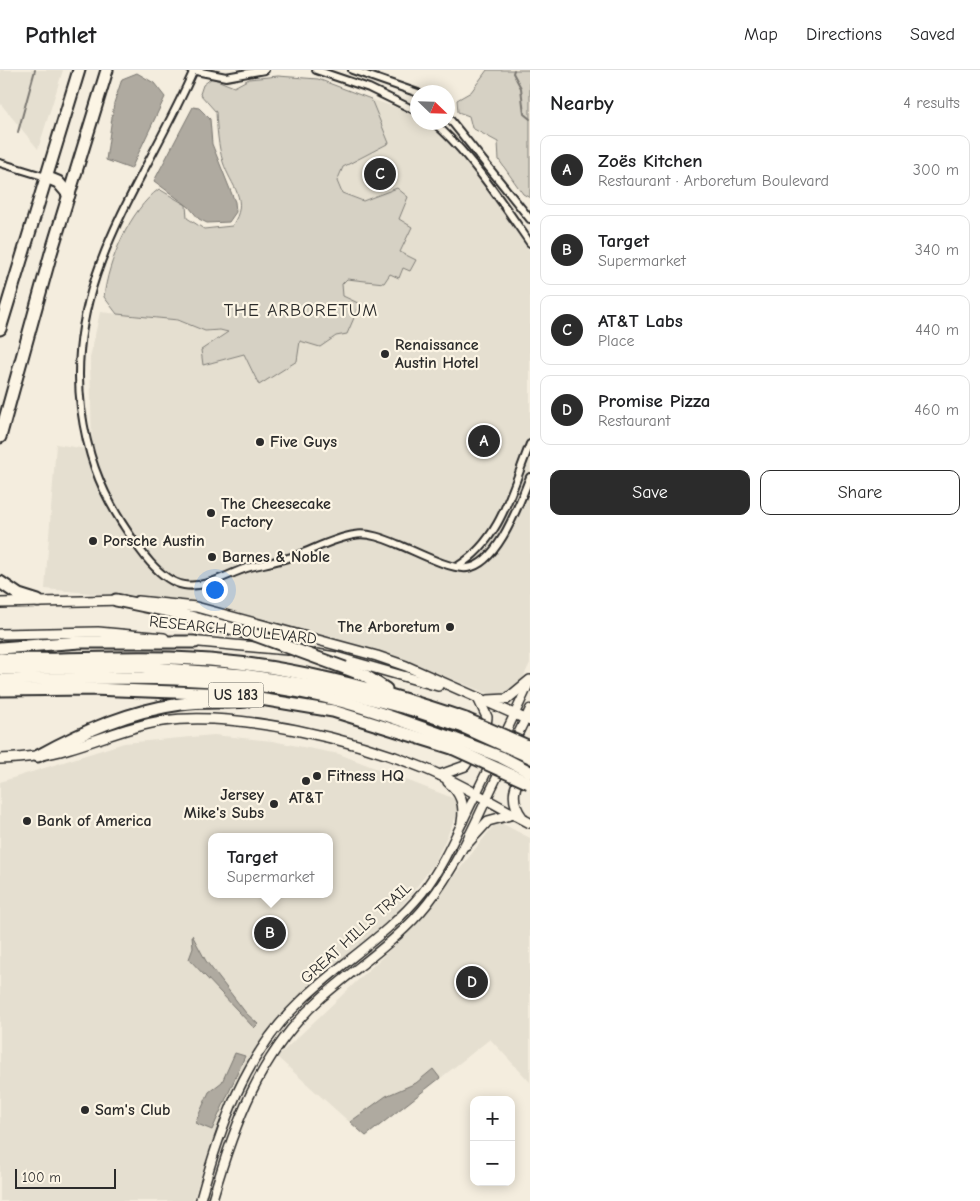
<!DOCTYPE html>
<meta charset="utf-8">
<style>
:root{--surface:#fff;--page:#f2f2f2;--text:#202124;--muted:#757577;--line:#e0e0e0;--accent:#2b2b2b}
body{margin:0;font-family:"Comic Neue",sans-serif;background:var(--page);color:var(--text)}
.controls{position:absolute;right:15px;bottom:15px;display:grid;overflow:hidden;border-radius:10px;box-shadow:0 2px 12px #0003}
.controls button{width:45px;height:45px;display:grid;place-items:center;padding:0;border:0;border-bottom:1px solid var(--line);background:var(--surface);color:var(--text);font:25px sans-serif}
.compass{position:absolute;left:410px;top:15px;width:45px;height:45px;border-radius:50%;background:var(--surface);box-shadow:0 2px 12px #0003;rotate:113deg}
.scale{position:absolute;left:15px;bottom:12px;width:101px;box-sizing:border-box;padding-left:5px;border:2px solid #2b2b2b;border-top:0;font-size:14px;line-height:18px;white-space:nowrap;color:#2b2b2b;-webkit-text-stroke:4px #fcf5e5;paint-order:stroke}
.you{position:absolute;left:214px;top:519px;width:18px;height:18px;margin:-12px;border:4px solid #fff;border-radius:50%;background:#1a73e8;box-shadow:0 0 0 8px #1a73e833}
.badge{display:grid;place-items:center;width:32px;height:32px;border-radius:50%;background:var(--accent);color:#fff;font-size:16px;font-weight:700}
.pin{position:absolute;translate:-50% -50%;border:2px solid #fff;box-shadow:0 1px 5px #0006}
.popup{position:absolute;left:208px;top:763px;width:125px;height:65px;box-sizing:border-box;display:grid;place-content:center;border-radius:10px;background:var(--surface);filter:drop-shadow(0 1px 4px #0005);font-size:16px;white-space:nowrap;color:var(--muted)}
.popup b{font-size:19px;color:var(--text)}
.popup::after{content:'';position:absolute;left:50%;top:100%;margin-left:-10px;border:10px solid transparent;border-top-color:var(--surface)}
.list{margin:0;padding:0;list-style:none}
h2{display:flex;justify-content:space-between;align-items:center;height:65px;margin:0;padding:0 20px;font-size:21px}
h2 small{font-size:16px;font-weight:400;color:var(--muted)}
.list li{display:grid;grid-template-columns:32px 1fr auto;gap:15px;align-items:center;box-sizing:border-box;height:70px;margin:0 10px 10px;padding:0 10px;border:1px solid var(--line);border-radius:10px}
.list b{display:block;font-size:19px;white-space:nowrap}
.list p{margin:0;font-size:16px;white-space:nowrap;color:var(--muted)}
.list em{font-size:16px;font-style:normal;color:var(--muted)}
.actions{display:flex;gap:10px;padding:15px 20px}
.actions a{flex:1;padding:11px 0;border:1px solid var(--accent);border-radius:10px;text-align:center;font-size:18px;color:var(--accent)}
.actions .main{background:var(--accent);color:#fff}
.map{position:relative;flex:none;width:530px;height:1131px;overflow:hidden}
header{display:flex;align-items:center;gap:30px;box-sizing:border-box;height:70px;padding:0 25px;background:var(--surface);border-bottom:1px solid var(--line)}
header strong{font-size:24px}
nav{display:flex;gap:28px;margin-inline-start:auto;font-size:18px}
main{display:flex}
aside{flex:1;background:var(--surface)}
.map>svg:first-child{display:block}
.built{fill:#e5dfd0;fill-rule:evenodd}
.green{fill:#d6d1c4;stroke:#807e78}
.water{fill:#afaaa0;stroke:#7a7771}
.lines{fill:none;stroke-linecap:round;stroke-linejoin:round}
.stream{stroke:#7a7771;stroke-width:2}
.minor-casing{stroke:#2b2b2b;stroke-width:10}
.tertiary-casing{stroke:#2b2b2b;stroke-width:11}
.secondary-casing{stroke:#2b2b2b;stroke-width:12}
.trunk-casing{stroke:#2b2b2b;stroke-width:15}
.motorway-casing{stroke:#2b2b2b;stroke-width:15}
.minor{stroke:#fcf5e5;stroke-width:6}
.tertiary{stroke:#fcf5e5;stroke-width:8}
.secondary{stroke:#fcf5e5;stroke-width:9}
.trunk{stroke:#fcf5e5;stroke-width:11}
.motorway{stroke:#fcf5e5;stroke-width:11}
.motorway-bridge-casing{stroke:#2b2b2b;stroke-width:15;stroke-linecap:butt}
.motorway-bridge{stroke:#fcf5e5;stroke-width:11}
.poi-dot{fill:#2b2b2b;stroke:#fcf5e5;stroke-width:2}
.labels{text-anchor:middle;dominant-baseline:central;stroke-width:4.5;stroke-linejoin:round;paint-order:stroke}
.shield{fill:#fcf5e5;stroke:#6a6863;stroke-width:1}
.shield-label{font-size:15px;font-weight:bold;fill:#2b2b2b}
.poi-label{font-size:16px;font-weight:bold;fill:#2b2b2b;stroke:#fcf5e5;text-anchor:start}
.street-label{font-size:16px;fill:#2b2b2b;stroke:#fcf5e5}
.neighbourhood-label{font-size:18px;letter-spacing:1px;fill:#2b2b2b;stroke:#fcf5e5}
</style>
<header>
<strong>Pathlet</strong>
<nav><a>Map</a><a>Directions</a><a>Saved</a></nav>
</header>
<main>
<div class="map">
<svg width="530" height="1131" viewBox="0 0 530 1131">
<rect width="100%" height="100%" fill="#f4edde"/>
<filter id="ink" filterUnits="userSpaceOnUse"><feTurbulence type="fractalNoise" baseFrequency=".02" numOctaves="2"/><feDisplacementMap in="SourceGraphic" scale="10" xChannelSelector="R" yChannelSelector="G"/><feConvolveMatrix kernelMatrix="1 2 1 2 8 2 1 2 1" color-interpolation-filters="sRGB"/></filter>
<g filter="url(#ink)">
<g class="built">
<polygon points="0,0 63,0 38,79 0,33"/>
<polygon points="371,29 403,40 417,49 418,52 424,53 443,64 470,94 530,181 530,593 511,633 392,585 200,533 45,519 56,374 92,380 90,288 100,242 178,250 205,261 220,260 229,262 209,273 203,295 244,284 259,315 300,271 320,276 336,266 343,226 342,214 347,209 362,210 390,204 416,190 400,182 411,157 398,150 397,118 363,131 342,123 337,111 343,97 389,73"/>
<path d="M 214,665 L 272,671 L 339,684 L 463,732 L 434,794 L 395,845 L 323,904 L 276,950 L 249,988 L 221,1044 L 193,1131 L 0,1131 L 0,712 L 124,673 ZM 211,767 L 329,767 L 329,824 L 211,824 Z"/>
<polygon points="497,751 530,768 530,1012 490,969 366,1067 277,987 417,854"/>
</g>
<g class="green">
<polygon points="487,0 530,0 530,128 523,124 499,90 498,72 472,58 469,46 458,42 457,30 471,22"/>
<path d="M 278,6 L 318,9 L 371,29 L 389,73 L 343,97 L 337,111 L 342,123 L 363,131 L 397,118 L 408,127 L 399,149 L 412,157 L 400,182 L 416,190 L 410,201 L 403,198 L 399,208 L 390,204 L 384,213 L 347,209 L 342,214 L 343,226 L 360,234 L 347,264 L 336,266 L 320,277 L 300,271 L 297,291 L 259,315 L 244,284 L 203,295 L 201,280 L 228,262 L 220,260 L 205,261 L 178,250 L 117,244 L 104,227 C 108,191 130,140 159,119 L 186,135 L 187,148 L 204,159 L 232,156 C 250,129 231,117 223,92 C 218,75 217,59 216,42 L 200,24 L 203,15 L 212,8 L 234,17 L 249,9 Z"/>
</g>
<g class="water">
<polygon points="137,3 154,13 165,27 131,99 106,90 114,33 122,9"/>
<polygon points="193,37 199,38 210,49 212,74 235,132 236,142 229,152 207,153 199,149 189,137 154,111"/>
<polygon points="192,865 206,891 246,943 258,954 254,958 189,889 193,878"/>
<polygon points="235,983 245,986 212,1060 195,1053 209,1022 222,1012"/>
<polygon points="433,999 440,1008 366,1066 350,1052 386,1026 416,1013"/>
</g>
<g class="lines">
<g class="stream">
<polyline points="514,0 513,3 521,18 524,44 530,49"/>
<polyline points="18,62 35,0"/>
</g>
<defs>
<g id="minor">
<polyline points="191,0 226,7 265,0"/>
<path d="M 194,0 C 145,112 65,208 81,338 C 87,382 98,415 122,453 C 135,473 158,511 184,515 C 207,519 228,503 250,497 C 267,493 280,491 298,485 C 316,478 335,468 354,465 C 368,462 385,469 397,474 C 415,481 450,500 467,498 C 498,495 520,431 530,407"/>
<polyline points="316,0 369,18 418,42"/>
<polyline points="352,0 418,23"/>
<polyline points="448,47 530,149"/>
<path d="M 433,52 C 469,82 503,134 530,173"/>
<polyline points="0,93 46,107"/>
<path d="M 458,496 C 501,470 512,418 530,374"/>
</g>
<g id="tertiary">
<path d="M 200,1131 C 220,1058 244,985 301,931 C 339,894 388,865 422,823 C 444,795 457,762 473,730 C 492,690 512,651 530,611"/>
<path d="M 212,1131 C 234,1055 260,982 321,928 C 356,897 399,870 428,833 C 453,801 470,765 487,728 C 501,698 516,669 530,639"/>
</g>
<g id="secondary">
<polyline points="138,531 196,537 377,586 406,596 530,651"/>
<polyline points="0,533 123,530"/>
<polyline points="0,564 98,562 164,568"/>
<polyline points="189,571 288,580"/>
<polyline points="316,584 336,587 438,616"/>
<polyline points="488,630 507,629 530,610"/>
<path d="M 0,689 C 23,688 45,686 67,679 C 99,670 129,656 162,651 C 240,641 353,669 426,699 C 462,714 495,735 530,753"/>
<polyline points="440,705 465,696 478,675 486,656 487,647 478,628"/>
<path d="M 448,712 C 461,723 465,735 462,752"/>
<path d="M 522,747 C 505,724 520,708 530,686"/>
<polyline points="466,775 488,751 514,744"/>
</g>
<g id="trunk">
<polyline points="46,107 58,112 69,125"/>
<polyline points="0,259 79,0"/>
<polyline points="0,367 51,183 107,0"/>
<polyline points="0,512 19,525 38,531"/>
</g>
<g id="motorway">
<polyline points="116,530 169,541 255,565"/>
<polyline points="0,578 80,572 195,572"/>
<path d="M 0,589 C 64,591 129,585 193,589 C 288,594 377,619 466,649"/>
<polyline points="345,598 366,606 386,619"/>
<polyline points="0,599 139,597 244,605 334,619 413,640 461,656"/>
<path d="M 0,610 C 112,608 235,602 344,632 C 381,642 418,657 455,669"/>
<polyline points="0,620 91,619 230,624 333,641 452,678"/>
<path d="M 38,686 C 84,661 129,641 181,634 C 202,631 225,633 246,631"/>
</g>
</defs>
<use href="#minor" class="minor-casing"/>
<use href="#tertiary" class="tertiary-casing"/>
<use href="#secondary" class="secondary-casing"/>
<use href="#trunk" class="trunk-casing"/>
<use href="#motorway" class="motorway-casing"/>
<use href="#minor" class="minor"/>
<use href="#tertiary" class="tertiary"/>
<use href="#secondary" class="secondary"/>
<use href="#trunk" class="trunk"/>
<use href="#motorway" class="motorway"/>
<defs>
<g id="motorway-bridge">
<polyline points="255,565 345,598"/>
<polyline points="466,649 530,677"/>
<polyline points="461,656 530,687"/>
<polyline points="455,669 501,687 530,702"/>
<polyline points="452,678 529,713"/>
</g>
</defs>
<use href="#motorway-bridge" class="motorway-bridge-casing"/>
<use href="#motorway-bridge" class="motorway-bridge"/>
</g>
</g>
<g class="poi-dot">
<circle cx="385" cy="284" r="5"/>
<circle cx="260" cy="372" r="5"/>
<circle cx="211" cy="443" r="5"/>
<circle cx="93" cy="471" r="5"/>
<circle cx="212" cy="487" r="5"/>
<circle cx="450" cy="557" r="5"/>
<circle cx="317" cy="706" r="5"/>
<circle cx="306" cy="711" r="5"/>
<circle cx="274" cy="734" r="5"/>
<circle cx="27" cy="751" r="5"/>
<circle cx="85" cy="1040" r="5"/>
</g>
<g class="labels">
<rect class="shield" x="208.5" y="612.5" width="55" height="25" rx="4"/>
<g class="shield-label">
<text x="236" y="625">US 183</text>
</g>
<g class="poi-label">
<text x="395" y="275">Renaissance<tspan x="395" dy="18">Austin Hotel</tspan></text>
<text x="270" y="372">Five Guys</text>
<text x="221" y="434">The Cheesecake<tspan x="221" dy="18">Factory</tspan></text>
<text x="103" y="471">Porsche Austin</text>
<text x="222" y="487">Barnes &amp; Noble</text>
<text x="440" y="557" text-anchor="end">The Arboretum</text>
<text x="327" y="706">Fitness HQ</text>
<text x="264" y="725" text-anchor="end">Jersey<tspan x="264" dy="18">Mike's Subs</tspan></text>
<text x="306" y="728" text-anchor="middle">AT&amp;T</text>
<text x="37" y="751">Bank of America</text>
<text x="95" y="1040">Sam's Club</text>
</g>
<g class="street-label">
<text transform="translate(233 560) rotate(6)">RESEARCH BOULEVARD</text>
<text transform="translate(356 863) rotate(-42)">GREAT HILLS TRAIL</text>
</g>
<g class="neighbourhood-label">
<text x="301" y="240">THE ARBORETUM</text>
</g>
</g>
</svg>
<div class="controls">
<button>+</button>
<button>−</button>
</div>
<svg class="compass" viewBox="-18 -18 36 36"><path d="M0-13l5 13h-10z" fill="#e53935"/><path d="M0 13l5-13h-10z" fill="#757577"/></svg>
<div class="scale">100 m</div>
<div class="you"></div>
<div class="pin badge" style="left:484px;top:371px">A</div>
<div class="pin badge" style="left:270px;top:863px">B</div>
<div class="popup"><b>Target</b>Supermarket</div>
<div class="pin badge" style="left:380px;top:104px">C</div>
<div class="pin badge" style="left:472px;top:912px">D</div>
</div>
<aside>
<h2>Nearby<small>4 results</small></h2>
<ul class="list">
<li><span class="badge">A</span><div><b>Zoës Kitchen</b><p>Restaurant · Arboretum Boulevard</p></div><em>300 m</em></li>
<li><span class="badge">B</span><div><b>Target</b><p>Supermarket</p></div><em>340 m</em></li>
<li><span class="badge">C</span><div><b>AT&amp;T Labs</b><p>Place</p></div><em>440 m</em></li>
<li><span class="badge">D</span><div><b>Promise Pizza</b><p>Restaurant</p></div><em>460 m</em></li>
</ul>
<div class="actions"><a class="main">Save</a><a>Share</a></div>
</aside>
</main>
